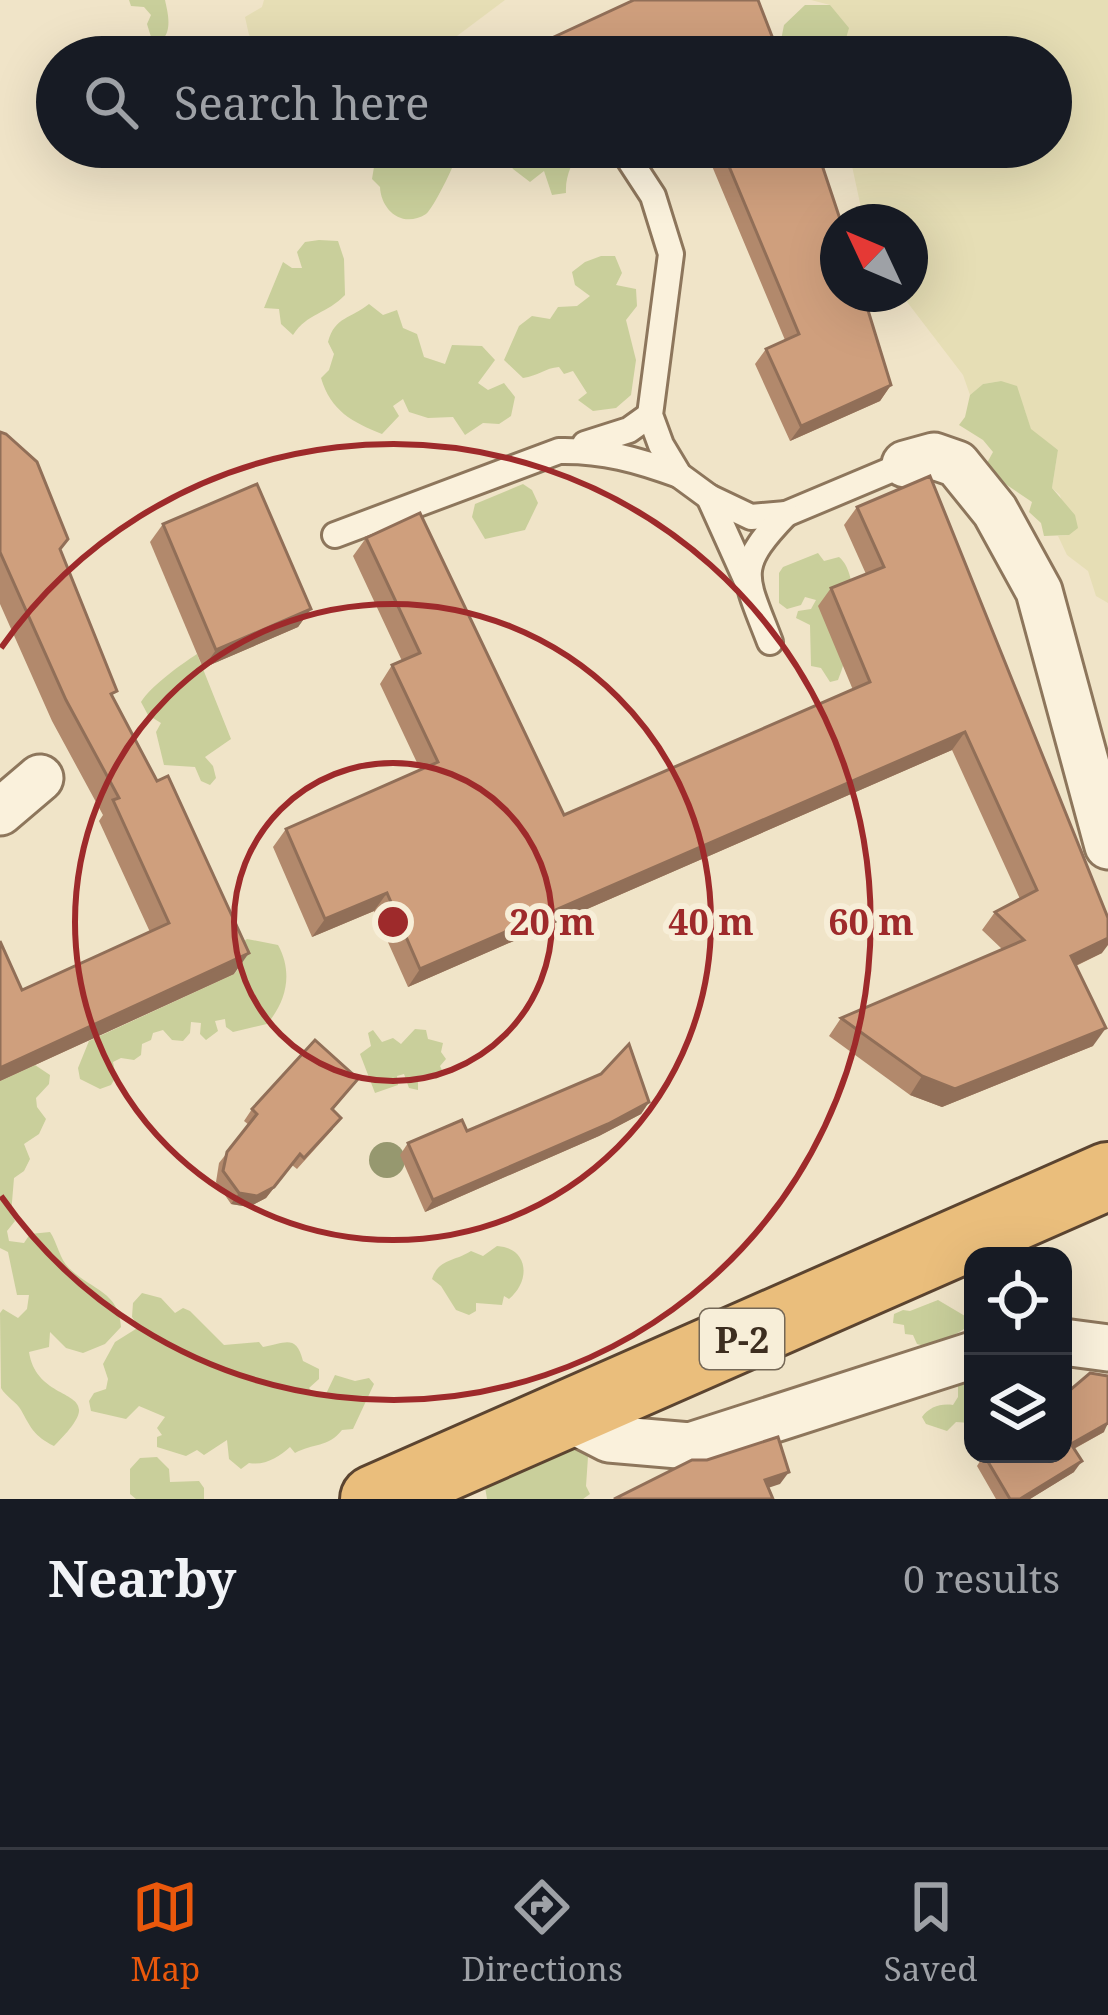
<!DOCTYPE html>
<style>
:root{--surface:#171b24;--page:#242831;--text:#f1f3f6;--muted:#9ea1a6;--line:#363941;--accent:#ea580c}
body{margin:0;font-family:"Noto Serif",serif;background:var(--page);color:var(--text)}
.controls{position:absolute;right:36px;bottom:36px;display:grid;overflow:hidden;border-radius:24px;box-shadow:0 12px 48px #0002}
.controls button{width:108px;height:108px;display:grid;place-items:center;padding:0;border:0;border-bottom:3px solid var(--line);background:var(--surface);color:var(--text);font:60px sans-serif}
.compass{position:absolute;left:820px;top:204px;width:108px;height:108px;border-radius:50%;background:var(--surface);box-shadow:0 12px 48px #0002;rotate:314deg}
.list{margin:0;padding:0;list-style:none}
h2{display:flex;justify-content:space-between;align-items:center;height:156px;margin:0;padding:0 48px;font-size:51px}
h2 small{font-size:39px;font-weight:400;color:var(--muted)}
.icon{flex:none;width:66px;height:66px;fill:none;stroke:currentColor;stroke-width:2;stroke-linecap:round;stroke-linejoin:round}
.map{position:relative;flex:none;width:1108px;height:1499px;overflow:hidden}
.search{position:absolute;background:var(--surface);box-shadow:0 12px 48px #0002;left:36px;right:36px;top:36px;height:132px;display:flex;align-items:center;gap:30px;box-sizing:border-box;padding:0 42px;border-radius:66px;color:var(--muted);font-size:45px}
.sheet{height:348px;background:var(--surface)}
nav{display:flex;justify-content:space-around;align-items:center;box-sizing:border-box;height:168px;border-top:3px solid var(--line);background:var(--surface);font-size:33px;color:var(--muted)}
nav a{display:grid;justify-items:center;gap:6px}
nav .on{color:var(--accent)}
.map>svg:first-child{display:block}
.farmland{fill:#e6deb5}
.green{fill:#c9cf9b}
.lines{fill:none;stroke-linecap:round;stroke-linejoin:round}
.service-casing{stroke:#8d765c;stroke-width:30}
.minor-casing{stroke:#8d765c;stroke-width:51}
.trunk-casing{stroke:#5b4430;stroke-width:72}
.service{stroke:#faf1dc;stroke-width:24}
.minor{stroke:#faf1dc;stroke-width:45}
.trunk{stroke:#eabe7c;stroke-width:66}
.tree{fill:#96986f}
.wall{fill:#b2896c}
.shaded-wall{fill:#916f58}
.building{fill:#cf9f7d;stroke:#916f58;stroke-width:3}
.ring{fill:none;stroke:#9e2a2b;stroke-width:6}
.labels{text-anchor:middle;dominant-baseline:central;stroke-width:12;stroke-linejoin:round;paint-order:stroke}
.shield{fill:#f7eed8;stroke:#756857;stroke-width:3}
.shield-label{font-size:36px;font-weight:bold;fill:#3d2e20}
.centre{fill:#9e2a2b;stroke:#f7eed8;stroke-width:6}
.ring-label{font-size:36px;text-anchor:middle;font-weight:bold;fill:#9e2a2b;stroke:#f7eed8;stroke-width:12;stroke-linejoin:round;paint-order:stroke}
</style>
<div class="map">
<svg width="1108" height="1499" viewBox="0 0 1108 1499">
<rect width="100%" height="100%" fill="#f0e4c8"/>
<g class="farmland">
<polygon points="264,0 505,0 429,57 287,57 268,53 249,35 245,17 262,7"/>
<polygon points="811,0 1108,0 1108,603 1096,596 1088,571 1067,555 1058,536 1069,535 1060,495 1052,488 1058,450 1031,430 1024,408 1001,381 983,384 970,395 963,375 901,294 910,294 910,222 864,222 848,147 1051,147 1051,57 834,57 842,52 830,5"/>
</g>
<g class="green">
<path d="M 129,0 L 165,0 C 168,14 173,32 160,42 L 151,37 L 147,24 L 151,15 L 144,7 L 131,6 Z"/>
<polygon points="805,5 830,5 849,28 842,52 834,57 816,57 811,52 798,53 781,40 784,25"/>
<path d="M 386,147 L 460,147 C 458,158 434,208 426,214 C 402,229 381,210 380,187 L 372,179 L 375,161 Z"/>
<path d="M 505,147 L 578,147 C 573,165 565,174 566,193 L 552,195 L 544,171 L 530,182 L 513,169 L 502,152 Z"/>
<path d="M 319,240 L 338,241 L 344,259 L 345,295 C 327,314 307,313 293,335 L 281,324 L 279,309 L 264,308 L 283,262 L 292,268 L 302,268 L 297,252 L 305,242 Z"/>
<path d="M 601,256 L 615,256 L 622,273 L 616,285 L 636,289 L 637,306 L 626,320 L 636,360 L 631,395 L 616,408 L 593,411 L 578,400 L 587,393 L 573,371 L 564,374 L 559,367 C 545,368 538,376 523,378 L 504,360 L 519,326 L 532,316 L 550,319 L 558,307 L 577,306 L 590,296 L 575,285 L 572,272 L 585,262 Z"/>
<path d="M 369,304 L 383,315 L 397,310 L 403,328 L 417,334 L 424,357 L 445,364 L 452,345 L 482,346 L 495,360 L 478,383 L 488,390 L 504,383 L 515,397 L 511,416 L 499,424 L 483,423 L 465,435 L 453,417 L 428,418 L 409,412 L 403,399 L 393,406 L 399,416 L 382,434 C 352,422 331,411 321,378 L 329,370 L 334,354 L 328,342 C 335,316 351,319 369,304 Z"/>
<polygon points="1001,381 1017,386 1031,429 1058,450 1052,488 1075,515 1078,528 1069,535 1044,536 1041,523 1029,512 1032,502 998,479 987,463 993,452 983,440 959,425 965,417 970,395 983,384"/>
<polygon points="523,484 532,490 538,503 525,530 485,539 472,517 475,504"/>
<path d="M 818,553 L 824,561 L 839,557 C 864,577 850,654 838,680 L 830,682 L 821,668 L 811,666 L 810,625 L 796,618 L 798,611 L 811,609 L 816,600 L 805,597 L 801,605 L 787,609 L 779,603 L 779,573 L 783,567 Z"/>
<path d="M 197,654 L 231,739 L 205,757 L 213,766 L 216,778 L 210,785 L 201,781 L 195,767 L 164,765 L 156,732 L 161,723 L 148,715 L 141,702 C 151,686 180,665 197,654 Z"/>
<path d="M 247,939 L 278,945 C 293,972 287,1001 267,1024 L 233,1032 L 226,1027 L 225,1019 L 215,1021 L 218,1031 L 206,1040 L 200,1034 L 201,1023 L 191,1022 L 190,1033 L 183,1041 L 172,1040 L 163,1030 L 153,1033 L 151,1040 L 142,1044 L 141,1055 L 134,1060 L 121,1058 L 113,1062 L 116,1077 L 111,1085 L 100,1089 L 80,1079 L 78,1068 L 89,1041 L 234,974 L 241,966 L 239,944 Z"/>
<polygon points="415,1029 426,1030 428,1039 443,1043 441,1052 446,1059 440,1066 444,1074 436,1079 429,1074 418,1076 418,1090 409,1088 404,1074 397,1076 398,1085 375,1093 360,1054 371,1046 368,1033 373,1030 382,1042 393,1038 401,1044"/>
<path d="M 35,1065 L 50,1075 L 49,1084 L 36,1098 L 37,1107 L 46,1119 L 39,1134 L 24,1144 L 30,1159 L 24,1171 L 14,1178 L 11,1214 L 15,1221 L 7,1231 L 9,1241 L 24,1243 L 30,1234 L 50,1232 C 57,1242 60,1260 69,1268 C 91,1290 119,1291 121,1327 L 105,1344 L 83,1353 L 66,1348 L 50,1332 L 49,1347 L 29,1352 C 38,1411 119,1382 54,1446 C 34,1436 31,1428 21,1410 C 17,1402 6,1397 1,1388 L 0,1313 L 3,1309 L 18,1318 L 27,1309 L 29,1295 L 17,1295 L 8,1252 L 0,1248 L 0,1081 Z"/>
<path d="M 497,1246 C 529,1248 531,1281 509,1299 L 504,1296 L 502,1305 L 476,1303 L 476,1311 L 469,1315 L 456,1310 L 441,1286 L 432,1279 C 438,1259 456,1261 471,1251 L 483,1256 Z"/>
<path d="M 142,1293 L 161,1298 L 175,1313 L 183,1308 L 190,1311 L 224,1345 L 259,1342 L 263,1347 C 284,1344 296,1333 303,1361 L 319,1369 L 319,1379 L 309,1388 L 314,1394 L 325,1396 L 335,1375 L 355,1381 L 369,1378 L 374,1384 L 353,1429 L 342,1430 C 328,1448 313,1443 295,1453 L 290,1447 C 279,1457 265,1466 249,1463 L 241,1469 L 229,1459 L 227,1440 L 204,1455 L 197,1450 L 186,1456 L 157,1447 L 157,1437 L 162,1435 L 157,1428 L 165,1417 L 139,1406 L 126,1419 L 91,1411 L 89,1401 L 94,1393 L 106,1389 L 108,1379 L 103,1364 L 115,1342 L 139,1327 L 132,1317 L 133,1303 Z"/>
<path d="M 938,1300 L 965,1316 L 967,1327 C 955,1336 942,1339 928,1347 L 917,1344 L 913,1335 L 905,1334 L 904,1325 L 893,1323 L 894,1314 L 903,1310 L 910,1311 Z"/>
<path d="M 973,1378 L 973,1401 L 965,1402 L 966,1410 L 973,1415 L 970,1423 L 956,1422 L 947,1431 L 926,1424 L 922,1417 C 929,1407 941,1403 953,1405 L 958,1397 L 958,1383 Z"/>
<polygon points="557,1444 579,1447 588,1457 586,1486 590,1494 583,1499 487,1499 484,1481"/>
<polygon points="157,1457 169,1469 170,1482 199,1481 204,1488 204,1499 136,1499 130,1494 130,1469 140,1458"/>
</g>
<g class="lines">
<defs>
<g id="service">
<polyline points="621,147 653,196 671,254 650,415 661,445 679,475 709,497 751,517 786,514 905,464"/>
<polyline points="585,444 629,430 650,415"/>
<polyline points="709,497 746,579"/>
<path d="M 335,535 L 559,451 C 603,450 638,460 679,475"/>
<path d="M 770,642 C 745,576 733,569 786,514"/>
</g>
<g id="minor">
<polyline points="905,464 934,456 957,464 995,511 1039,591 1108,846"/>
<polyline points="0,812 40,778"/>
<polyline points="1063,1342 1108,1348"/>
<polyline points="566,1417 609,1439 690,1446 973,1355"/>
</g>
<polyline id="trunk" points="374,1499 1108,1176"/>
</defs>
<use href="#service" class="service-casing"/>
<use href="#minor" class="minor-casing"/>
<use href="#trunk" class="trunk-casing"/>
<use href="#service" class="service"/>
<use href="#minor" class="minor"/>
<use href="#trunk" class="trunk"/>
</g>
<circle class="tree" cx="387" cy="1160" r="18"/>
<g class="wall">
<polygon points="554,37 780,57 545,57 544,52"/>
<polygon points="704,147 816,147 891,385 880,401 790,441 755,364 766,349 785,340"/>
<polygon points="0,432 68,539 60,550 113,698 234,974 0,1081 0,941 22,990 150,932 99,821 103,815 52,721 0,604"/>
<polygon points="857,507 1102,953 1076,966 1093,1046 942,1107 910,1095 829,1036 841,1018 1002,949 982,930 995,912 1020,899 952,750 408,987 374,911 312,937 273,847 286,829 420,769 380,684 392,665 402,661 353,556 366,538 564,815 853,690 818,606 831,588 866,574 844,525"/>
<polygon points="163,524 311,609 298,627 203,668 150,542"/>
<polygon points="358,1079 333,1110 333,1129 297,1169 292,1165 266,1198 249,1207 231,1204 216,1182 219,1163 249,1125 244,1121 252,1109"/>
<polygon points="649,1102 641,1114 599,1136 425,1212 400,1155 408,1143"/>
<polygon points="1070,1390 1104,1432 1074,1449 1074,1472 1030,1499 996,1499 977,1466 984,1455 1063,1454 1063,1399"/>
</g>
<g class="shaded-wall">
<polygon points="891,385 880,401 790,441 801,426"/>
<polygon points="311,609 298,627 203,668 216,650"/>
<polygon points="965,732 952,750 408,987 420,969"/>
<polygon points="387,893 374,911 312,937 325,919"/>
<polygon points="1108,938 1108,945 1102,953 1058,974 1071,956"/>
<polygon points="249,953 234,974 0,1081 0,1068"/>
<polygon points="1106,1028 1093,1046 942,1107 910,1095 922,1076"/>
<polygon points="649,1102 641,1114 599,1136 425,1212 433,1200"/>
<polygon points="300,1154 266,1198 249,1207 231,1204 239,1193"/>
<polygon points="1108,1423 1104,1432 1064,1454 1071,1444"/>
<polygon points="1082,1461 1074,1472 1030,1499 1020,1499"/>
<polygon points="789,1472 780,1484 756,1492 765,1480"/>
</g>
<g class="building">
<polygon points="634,0 758,0 780,57 561,57 554,37"/>
<polygon points="721,147 816,147 841,222 838,222 838,294 863,294 891,385 801,426 766,349 799,334"/>
<polygon points="0,432 6,434 37,462 68,539 60,549 117,691 111,694 157,781 168,776 249,953 0,1068 0,941 22,990 169,923 113,800 119,798 66,700 0,552"/>
<polygon points="930,476 1108,918 1108,938 1071,956 1106,1028 955,1089 922,1076 841,1018 1024,940 995,912 1037,890 965,732 420,969 387,893 325,919 286,829 438,762 392,665 420,653 366,538 420,513 564,815 870,682 831,588 884,567 857,507"/>
<polygon points="257,484 311,609 216,650 163,524"/>
<polygon points="315,1040 358,1079 332,1109 341,1118 304,1158 300,1154 274,1187 257,1196 239,1193 223,1171 227,1152 257,1114 252,1109"/>
<polygon points="629,1044 649,1102 608,1124 433,1200 408,1143 462,1120 467,1131 601,1074"/>
<polygon points="1090,1373 1108,1376 1108,1423 1071,1444 1082,1461 1020,1499 1010,1499 984,1455 1063,1454 1063,1416 1070,1390"/>
<polygon points="778,1437 789,1472 765,1480 773,1499 614,1499 692,1460 707,1460"/>
</g>
<g class="ring">
<circle cx="393" cy="922" r="159"/>
<circle cx="393" cy="922" r="318"/>
<path d="M1 648A478 478 0 1 1 1 1196"/>
</g>
<g class="labels">
<rect class="shield" x="700" y="1309" width="84" height="60" rx="9"/>
<g class="shield-label">
<text x="742" y="1339">P-2</text>
</g>
</g>
<circle cx="393" cy="922" r="18" class="centre"/>
<g class="ring-label">
<text x="552" y="935">20 m</text>
<text x="711" y="935">40 m</text>
<text x="871" y="935">60 m</text>
</g>
</svg>
<div class="controls">
<button><svg class="icon" aria-label="locate" viewBox="0 0 24 24"><circle cx="12" cy="12" r="6"/><path d="M12 2v4M12 18v4M2 12h4M18 12h4"/></svg></button>
<button><svg class="icon" aria-label="layers" viewBox="0 0 24 24"><path d="M12 4l9 5-9 5-9-5zM3 14l9 5 9-5"/></svg></button>
</div>
<svg class="compass" viewBox="-18 -18 36 36"><path d="M0-13l5 13h-10z" fill="#e53935"/><path d="M0 13l5-13h-10z" fill="#9ea1a6"/></svg>
<div class="search"><svg class="icon" aria-label="search" viewBox="0 0 24 24"><circle cx="10" cy="10" r="6"/><path d="M15 15l6 6"/></svg>Search here</div>
</div>
<section class="sheet">
<h2>Nearby<small>0 results</small></h2>
<ul class="list">
</ul>
</section>
<nav>
<a class="on"><svg class="icon" aria-label="map" viewBox="0 0 24 24"><path d="M3 6l6-2 6 2 6-2v14l-6 2-6-2-6 2zM9 4v14M15 6v14"/></svg>Map</a>
<a><svg class="icon" aria-label="directions" viewBox="0 0 24 24"><path d="M12 3l9 9-9 9-9-9zM9 14v-3h6M13 9l2 2-2 2"/></svg>Directions</a>
<a><svg class="icon" aria-label="saved" viewBox="0 0 24 24"><path d="M7 4h10v16l-5-4-5 4z"/></svg>Saved</a>
</nav>
